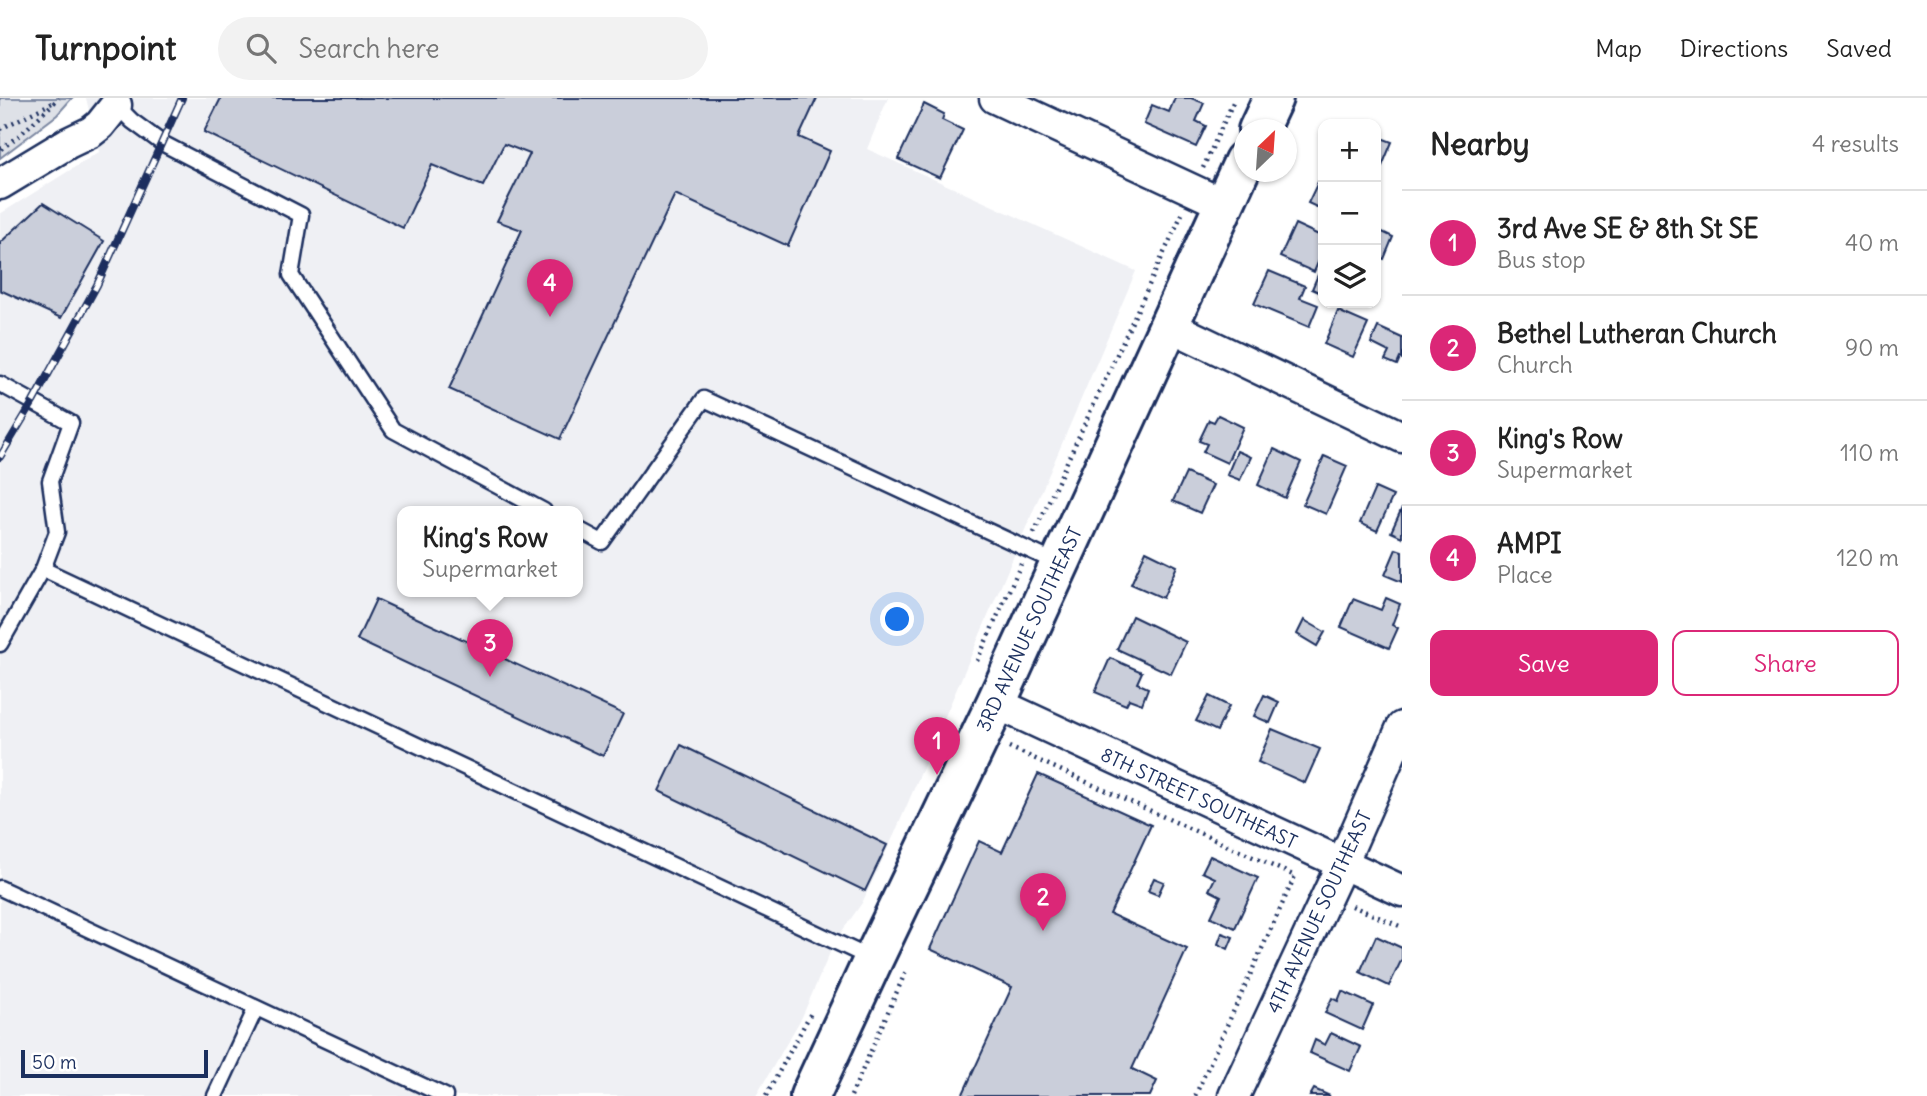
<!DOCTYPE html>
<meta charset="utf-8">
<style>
:root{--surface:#fff;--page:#f2f2f2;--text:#222;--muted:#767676;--line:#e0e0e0;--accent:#db2777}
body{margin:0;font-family:Delius,sans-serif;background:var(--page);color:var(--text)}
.controls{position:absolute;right:21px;top:21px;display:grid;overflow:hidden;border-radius:14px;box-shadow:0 2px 5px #0004}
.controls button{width:63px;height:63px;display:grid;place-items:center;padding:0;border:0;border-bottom:2px solid var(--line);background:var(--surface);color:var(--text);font:35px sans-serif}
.compass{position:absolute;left:1234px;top:21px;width:63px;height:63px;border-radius:50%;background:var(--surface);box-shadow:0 2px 5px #0004;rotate:25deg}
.scale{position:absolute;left:21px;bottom:18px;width:187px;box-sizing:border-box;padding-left:7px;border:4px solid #1b2f5e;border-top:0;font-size:19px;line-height:24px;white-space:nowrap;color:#1b2f5e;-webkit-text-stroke:5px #fff;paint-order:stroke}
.you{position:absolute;left:898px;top:522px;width:24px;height:24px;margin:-18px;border:5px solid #fff;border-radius:50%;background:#1a73e8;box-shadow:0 0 0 10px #1a73e833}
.badge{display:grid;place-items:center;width:46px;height:46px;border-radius:50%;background:var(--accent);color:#fff;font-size:23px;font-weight:700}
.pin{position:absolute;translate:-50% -58px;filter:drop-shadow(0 2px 4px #0008)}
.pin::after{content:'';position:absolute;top:37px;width:24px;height:21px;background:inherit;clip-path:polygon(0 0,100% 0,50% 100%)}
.popup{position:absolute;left:397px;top:408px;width:186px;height:91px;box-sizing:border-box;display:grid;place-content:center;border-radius:14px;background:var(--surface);filter:drop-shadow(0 2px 5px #0005);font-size:23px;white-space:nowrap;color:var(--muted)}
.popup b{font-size:26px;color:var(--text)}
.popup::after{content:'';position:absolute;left:50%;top:100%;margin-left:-14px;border:14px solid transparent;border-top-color:var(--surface)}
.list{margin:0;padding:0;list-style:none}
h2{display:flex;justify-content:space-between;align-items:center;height:91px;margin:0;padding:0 28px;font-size:30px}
h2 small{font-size:23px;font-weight:400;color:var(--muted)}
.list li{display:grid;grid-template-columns:46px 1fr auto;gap:21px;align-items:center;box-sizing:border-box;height:105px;padding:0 28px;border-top:2px solid var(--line)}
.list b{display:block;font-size:26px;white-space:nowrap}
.list p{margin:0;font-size:23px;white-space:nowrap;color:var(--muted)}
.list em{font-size:23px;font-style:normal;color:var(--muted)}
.actions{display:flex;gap:14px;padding:21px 28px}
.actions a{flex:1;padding:16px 0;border:2px solid var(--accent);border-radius:14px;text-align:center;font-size:24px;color:var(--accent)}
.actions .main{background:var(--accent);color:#fff}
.icon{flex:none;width:38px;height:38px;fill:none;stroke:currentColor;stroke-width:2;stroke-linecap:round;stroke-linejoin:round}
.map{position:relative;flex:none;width:1402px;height:998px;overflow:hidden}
header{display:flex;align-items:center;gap:42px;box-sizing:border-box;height:98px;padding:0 35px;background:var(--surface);border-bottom:2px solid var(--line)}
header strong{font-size:33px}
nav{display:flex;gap:38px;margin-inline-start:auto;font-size:24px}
.search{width:490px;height:63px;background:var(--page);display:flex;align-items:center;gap:18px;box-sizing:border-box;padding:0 24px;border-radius:38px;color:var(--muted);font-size:26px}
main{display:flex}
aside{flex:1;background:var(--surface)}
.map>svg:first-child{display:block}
.built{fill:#eff0f4;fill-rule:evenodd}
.green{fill:#dee1e7;stroke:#7c88a2;stroke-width:2}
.building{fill:#caceda;stroke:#1b2f5e;stroke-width:2}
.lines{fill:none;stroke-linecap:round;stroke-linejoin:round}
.service-casing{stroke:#1b2f5e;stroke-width:19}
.minor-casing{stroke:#1b2f5e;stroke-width:35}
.secondary-casing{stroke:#1b2f5e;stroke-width:44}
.path{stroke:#1b2f5e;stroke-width:4.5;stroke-dasharray:2 5;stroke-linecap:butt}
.service{stroke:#fff;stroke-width:14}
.minor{stroke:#fff;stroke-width:30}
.secondary{stroke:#fff;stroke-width:38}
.rail-casing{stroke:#1b2f5e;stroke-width:8}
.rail{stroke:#fff;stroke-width:5;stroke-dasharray:16;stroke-linecap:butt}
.labels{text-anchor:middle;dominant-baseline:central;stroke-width:7;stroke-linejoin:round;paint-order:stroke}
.street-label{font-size:19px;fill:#1b2f5e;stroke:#fff}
</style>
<header>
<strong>Turnpoint</strong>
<div class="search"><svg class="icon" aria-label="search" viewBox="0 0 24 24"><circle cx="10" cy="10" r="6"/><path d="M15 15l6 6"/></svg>Search here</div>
<nav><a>Map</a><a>Directions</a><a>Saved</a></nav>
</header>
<main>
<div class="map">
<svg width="1402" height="998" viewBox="0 0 1402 998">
<rect width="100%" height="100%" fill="#fff"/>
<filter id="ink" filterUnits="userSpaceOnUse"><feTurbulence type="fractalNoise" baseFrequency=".0143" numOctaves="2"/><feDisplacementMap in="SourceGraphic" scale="14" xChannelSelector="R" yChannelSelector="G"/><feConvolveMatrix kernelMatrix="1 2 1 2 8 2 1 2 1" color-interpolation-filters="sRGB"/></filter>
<g filter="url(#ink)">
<path class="built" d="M 86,0 L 888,0 L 867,51 L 1136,173 L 895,735 L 862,805 L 835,843 L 802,919 L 756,998 L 0,998 L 0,116 L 99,54 ZM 402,413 L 578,413 L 578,493 L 402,493 Z"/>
<polygon class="green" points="0,0 72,0 57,17 0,60"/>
<g class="building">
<polygon points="221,0 817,0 799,39 830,53 788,148 675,96 560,341 449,291 522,132 497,123 530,56 504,46 483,88 432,67 403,130 204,34"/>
<polygon points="1175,0 1191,0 1204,5 1196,23 1206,28 1196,49 1144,26 1152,7 1169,14"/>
<polygon points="924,6 944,16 942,22 963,32 940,80 898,61"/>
<polygon points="1376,38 1392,44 1380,73 1376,71"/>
<polygon points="1319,82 1323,84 1323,112 1308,105"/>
<polygon points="43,105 104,143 61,220 0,192 0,145"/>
<polygon points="1295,126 1323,139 1323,153 1314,174 1280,159"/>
<polygon points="1376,131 1393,139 1384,161 1376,158"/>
<polygon points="1269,173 1305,188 1300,200 1318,207 1309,229 1254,206"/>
<polygon points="1318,177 1323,180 1323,196 1312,191"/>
<polygon points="1338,213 1368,226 1353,259 1324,246"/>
<polygon points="1378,229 1402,240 1402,261 1400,260 1397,267 1385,262 1389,254 1371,245"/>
<polygon points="1218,317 1243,329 1227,365 1203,354 1207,346 1199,343 1209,322 1214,324"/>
<polygon points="1274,351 1301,364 1285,400 1258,387"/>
<polygon points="1237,353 1251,359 1240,382 1227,377"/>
<polygon points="1324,358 1347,368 1326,416 1303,406"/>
<polygon points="1186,375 1213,387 1200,415 1173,403"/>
<polygon points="1375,390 1393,398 1377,433 1360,425"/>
<polygon points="1402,410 1402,439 1391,434"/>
<polygon points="1396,451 1402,453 1402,484 1385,477"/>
<polygon points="1146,453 1177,468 1163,500 1131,486"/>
<polygon points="1386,500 1400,506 1392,527 1398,530 1389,550 1341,529 1353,501 1381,512"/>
<polygon points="376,501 623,616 603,658 357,542"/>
<polygon points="1132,518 1186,544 1171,576 1117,551"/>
<polygon points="1304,522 1325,534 1317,548 1297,536"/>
<polygon points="1110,560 1142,574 1137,585 1148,590 1142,606 1129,601 1126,607 1095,594"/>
<polygon points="1264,597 1279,604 1270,625 1254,618"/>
<polygon points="1209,598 1229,608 1217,633 1196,623"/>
<polygon points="1272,631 1320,651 1305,685 1258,664"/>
<polygon points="681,647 887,747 865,793 659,693"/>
<polygon points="1038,676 1151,727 1110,816 1187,851 1132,971 1157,983 1150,998 962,998 1012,889 930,851 979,743 1002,754"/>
<polygon points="1210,758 1258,780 1235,830 1211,819 1221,798 1209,792 1215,780 1202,774"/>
<polygon points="1154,780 1164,784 1158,797 1148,793"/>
<polygon points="1222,835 1233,839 1228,851 1218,846"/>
<polygon points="1376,838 1402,850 1402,861 1389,888 1360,874"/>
<polygon points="1342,893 1373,907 1362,932 1325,915 1332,900 1338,903"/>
<polygon points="1331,935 1361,949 1350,973 1310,955 1315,942 1325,947"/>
<polygon points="1314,991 1330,998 1310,998"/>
</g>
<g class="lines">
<defs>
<g id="service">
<polyline points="117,6 116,7 132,23 162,45 301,117 291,177 393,332 544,413"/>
<polyline points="0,286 71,325 50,383 57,434 43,471 0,546"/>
<polyline points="578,431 602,444 704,301 1057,465"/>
<polyline points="43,471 872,861"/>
<polyline points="0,790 445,998"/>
<polyline points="215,998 256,910"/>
</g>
<g id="minor">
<polyline points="995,0 1225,107"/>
<polyline points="0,86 68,45 91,34 100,27 116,7"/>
<polyline points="1170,228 1402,339"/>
<polyline points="996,605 1402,793"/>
<polyline points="1234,998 1342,766 1402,629"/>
</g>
<g id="secondary">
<polyline points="1258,32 1273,0"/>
<polyline points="810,998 873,862 996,605 1244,63"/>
</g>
</defs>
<use href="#service" class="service-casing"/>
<use href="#minor" class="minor-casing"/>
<use href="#secondary" class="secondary-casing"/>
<g class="path">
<polyline points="0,31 52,5"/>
<polyline points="1,51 20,37 59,0"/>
<polyline points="1203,70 1235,0"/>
<polyline points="1034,435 1182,116"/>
<polyline points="977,563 1021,466"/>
<polyline points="1009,649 1295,778 1195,998"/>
<polyline points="1352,808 1402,829"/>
<polyline points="766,998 812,913"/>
<polyline points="851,998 906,873"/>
</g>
<use href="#service" class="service"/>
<use href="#minor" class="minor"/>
<use href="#secondary" class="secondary"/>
<defs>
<polyline id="rail" points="0,359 33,304 97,187 182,0"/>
</defs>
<use href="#rail" class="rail-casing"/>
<use href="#rail" class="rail"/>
</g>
</g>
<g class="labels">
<g class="street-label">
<text transform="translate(1029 531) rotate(-65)">3RD AVENUE SOUTHEAST</text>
<text transform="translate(1199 700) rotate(25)">8TH STREET SOUTHEAST</text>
<text transform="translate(1319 814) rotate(-65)">4TH AVENUE SOUTHEAST</text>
</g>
</g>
</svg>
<div class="controls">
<button>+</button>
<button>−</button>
<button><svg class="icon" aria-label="layers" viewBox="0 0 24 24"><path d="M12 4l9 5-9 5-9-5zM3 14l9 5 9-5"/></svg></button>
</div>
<svg class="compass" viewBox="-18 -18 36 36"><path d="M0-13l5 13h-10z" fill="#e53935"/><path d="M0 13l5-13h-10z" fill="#767676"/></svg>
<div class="scale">50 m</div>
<div class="you"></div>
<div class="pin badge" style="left:937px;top:677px">1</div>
<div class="pin badge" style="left:1043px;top:833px">2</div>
<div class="pin badge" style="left:490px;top:579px">3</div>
<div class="popup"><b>King's Row</b>Supermarket</div>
<div class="pin badge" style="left:550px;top:219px">4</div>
</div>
<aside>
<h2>Nearby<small>4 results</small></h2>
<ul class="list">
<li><span class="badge">1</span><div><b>3rd Ave SE &amp; 8th St SE</b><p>Bus stop</p></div><em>40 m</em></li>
<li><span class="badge">2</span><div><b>Bethel Lutheran Church</b><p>Church</p></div><em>90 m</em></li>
<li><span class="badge">3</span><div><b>King's Row</b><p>Supermarket</p></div><em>110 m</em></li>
<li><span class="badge">4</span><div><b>AMPI</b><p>Place</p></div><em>120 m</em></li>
</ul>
<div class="actions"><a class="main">Save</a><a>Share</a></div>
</aside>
</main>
